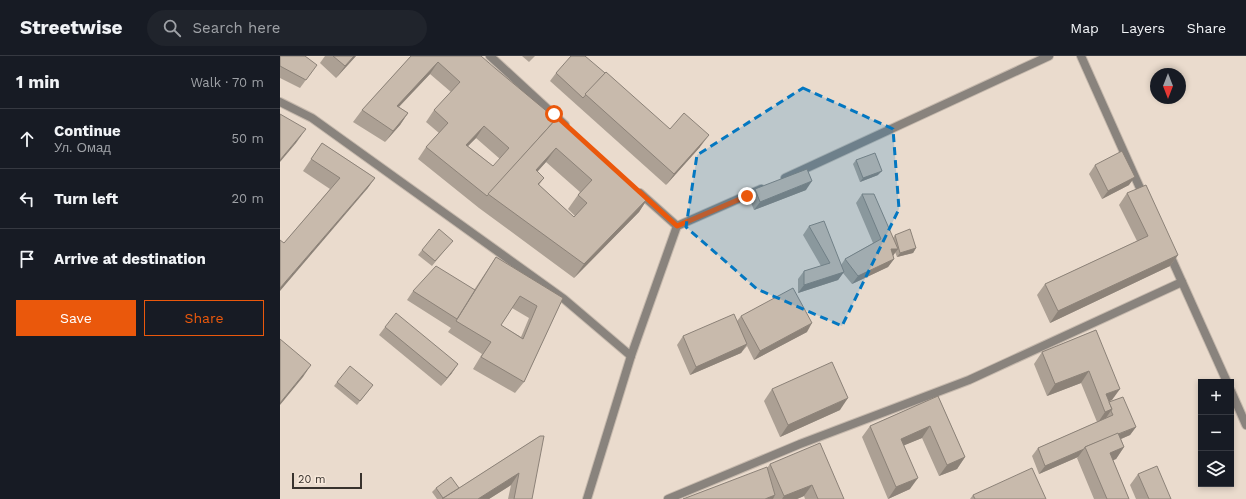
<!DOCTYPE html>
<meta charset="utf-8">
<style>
:root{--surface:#171b24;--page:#20242c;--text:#f1f3f6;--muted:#9ea1a6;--line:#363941;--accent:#ea580c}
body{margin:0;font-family:"Work Sans",sans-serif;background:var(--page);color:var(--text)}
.controls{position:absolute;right:12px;bottom:12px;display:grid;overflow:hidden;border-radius:0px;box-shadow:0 2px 6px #0003}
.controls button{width:36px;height:36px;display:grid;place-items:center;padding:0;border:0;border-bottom:1px solid var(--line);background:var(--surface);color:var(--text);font:20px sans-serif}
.compass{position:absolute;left:870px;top:12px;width:36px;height:36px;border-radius:50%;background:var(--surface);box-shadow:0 2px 6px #0003;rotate:180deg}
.scale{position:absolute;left:12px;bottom:10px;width:70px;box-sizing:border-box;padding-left:4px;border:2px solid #38322d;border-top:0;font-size:11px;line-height:14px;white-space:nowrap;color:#38322d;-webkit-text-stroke:3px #f7e8da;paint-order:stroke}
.stop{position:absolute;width:12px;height:12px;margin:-9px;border:3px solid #ea580c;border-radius:50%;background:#fff}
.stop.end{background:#ea580c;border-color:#fff;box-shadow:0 1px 4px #0008}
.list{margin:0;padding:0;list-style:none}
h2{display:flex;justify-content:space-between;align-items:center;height:52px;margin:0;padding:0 16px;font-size:17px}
h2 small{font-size:13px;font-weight:400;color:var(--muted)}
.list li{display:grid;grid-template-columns:26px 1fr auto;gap:12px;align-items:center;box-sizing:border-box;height:60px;padding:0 16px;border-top:1px solid var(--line)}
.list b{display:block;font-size:15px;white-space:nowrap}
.list p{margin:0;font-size:13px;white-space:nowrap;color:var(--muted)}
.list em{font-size:13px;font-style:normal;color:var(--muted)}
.actions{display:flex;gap:8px;padding:12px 16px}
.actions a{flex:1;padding:9px 0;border:1px solid var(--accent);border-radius:0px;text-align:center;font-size:14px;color:var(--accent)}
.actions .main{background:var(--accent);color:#fff}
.icon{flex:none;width:22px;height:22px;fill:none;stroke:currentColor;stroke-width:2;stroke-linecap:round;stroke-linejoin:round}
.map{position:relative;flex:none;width:966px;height:443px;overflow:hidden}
header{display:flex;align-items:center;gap:24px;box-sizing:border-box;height:56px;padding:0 20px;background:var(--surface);border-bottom:1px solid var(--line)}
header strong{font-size:19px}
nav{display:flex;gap:22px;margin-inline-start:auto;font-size:14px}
.search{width:280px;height:36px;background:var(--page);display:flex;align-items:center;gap:10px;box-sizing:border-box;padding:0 14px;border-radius:22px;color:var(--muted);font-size:15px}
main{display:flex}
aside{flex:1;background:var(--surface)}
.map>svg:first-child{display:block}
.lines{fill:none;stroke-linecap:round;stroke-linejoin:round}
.street-casing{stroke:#c6b9ad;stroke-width:10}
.street{stroke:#89837d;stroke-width:8}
.wall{fill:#aca094;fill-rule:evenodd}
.shaded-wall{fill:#8c8278}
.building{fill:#c8baac;stroke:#8c8278;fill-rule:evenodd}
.route{stroke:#ea580c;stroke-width:5}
.marked{fill:#0377c1;fill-opacity:0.2;stroke:#0377c1;stroke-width:3;stroke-dasharray:8 5;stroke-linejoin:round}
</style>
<header>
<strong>Streetwise</strong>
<div class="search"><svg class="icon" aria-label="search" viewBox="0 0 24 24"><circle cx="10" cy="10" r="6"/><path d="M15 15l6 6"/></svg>Search here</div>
<nav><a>Map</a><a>Layers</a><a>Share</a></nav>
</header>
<main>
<aside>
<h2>1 min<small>Walk · 70 m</small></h2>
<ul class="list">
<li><svg class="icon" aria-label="ahead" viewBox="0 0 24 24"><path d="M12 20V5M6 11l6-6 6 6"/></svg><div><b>Continue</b><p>Ул. Омад</p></div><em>50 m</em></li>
<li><svg class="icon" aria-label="left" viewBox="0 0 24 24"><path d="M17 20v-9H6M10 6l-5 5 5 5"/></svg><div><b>Turn left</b></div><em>20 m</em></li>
<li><svg class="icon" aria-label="arrive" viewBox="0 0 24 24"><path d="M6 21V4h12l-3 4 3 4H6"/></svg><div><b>Arrive at destination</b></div></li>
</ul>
<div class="actions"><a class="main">Save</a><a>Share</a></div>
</aside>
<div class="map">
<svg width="966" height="443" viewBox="0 0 966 443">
<rect width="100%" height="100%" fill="#eadbcd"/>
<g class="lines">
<defs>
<g id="street">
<polyline points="210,0 285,69"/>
<polyline points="801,0 864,141"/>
<polyline points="0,46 32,62 284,243 351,300 397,170 481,133"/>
<polyline points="505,122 769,0"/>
<polyline points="360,137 397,170"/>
<polyline points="889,197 947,326"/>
<polyline points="951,335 966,369"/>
<polyline points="307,443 351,300"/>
<polyline points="388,443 520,388 689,324 902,226"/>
</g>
</defs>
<use href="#street" class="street-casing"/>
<use href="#street" class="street"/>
</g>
<g class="wall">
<polygon points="0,0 31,17 20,32 0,22"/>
<polygon points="45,0 76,0 56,22 40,7"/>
<path d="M 131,0 L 216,13 L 368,142 L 359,156 L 294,222 L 199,152 L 138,103 L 146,91 L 159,77 L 146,66 L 154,54 L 171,36 L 150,18 L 119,51 L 128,57 L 120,69 L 105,86 L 73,66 L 82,54 ZM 196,82 L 220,103 L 213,110 L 188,90 ZM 266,106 L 300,136 L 288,153 L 295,160 L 294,161 L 259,129 L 264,122 L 257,116 Z"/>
<polygon points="242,0 255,0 249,6"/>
<polygon points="276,17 390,73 420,91 386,129 270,25"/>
<polygon points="42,87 95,122 87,133 4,187 50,133 23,115"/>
<polygon points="576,104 598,119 580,126 573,108"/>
<polygon points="815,109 849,129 822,143 809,118"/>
<polygon points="475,133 526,134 474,154 469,142"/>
<polygon points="847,137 898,199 890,210 770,267 757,239 765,228 857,185 839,149"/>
<polygon points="582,138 613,182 615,179 636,192 633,197 617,201 615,196 613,200 614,203 608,211 572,228 563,217 558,224 518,237 518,223 524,215 541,210 523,179 529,170 561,209 565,203 593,187 576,147"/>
<polygon points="169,189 152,210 138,199 142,194"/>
<path d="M 216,201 L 283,242 L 244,326 L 235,337 L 193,313 L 202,298 L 168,276 L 171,272 L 127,244 L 133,235 L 194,234 ZM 232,252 L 249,262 L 241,281 L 221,269 Z"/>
<polygon points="461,260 527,276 474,304 467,290 461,297 410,319 397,289 403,280 457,265"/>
<polygon points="105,271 172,317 161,330 99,279"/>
<polygon points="816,274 832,344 829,345 856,371 850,379 841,383 844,391 836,403 833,404 849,443 814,443 797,402 798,401 759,418 752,400 758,392 817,366 801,327 767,340 754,308 762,296"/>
<polygon points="57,326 93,329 77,349 54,330"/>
<polygon points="492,333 560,354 500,381 484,345"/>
<polygon points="658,340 685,401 677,413 659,420 642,382 624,389 630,433 608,443 582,381 590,370"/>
<polygon points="260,380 252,443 228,443 231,429 209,443 157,443 152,436 156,432 179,432"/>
<polygon points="490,408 564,443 525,443 524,440 517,443 403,443 487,412"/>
<polygon points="858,418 891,443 856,443 850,429"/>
<polygon points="693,439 766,443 690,443"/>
</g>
<g class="shaded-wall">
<polygon points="74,0 76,0 56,22 65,10"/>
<polygon points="158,6 150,18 109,61 117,50"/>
<polygon points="128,57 120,69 105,86 113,75"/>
<polygon points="204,70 196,82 178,100 186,89"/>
<polygon points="26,73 16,87 0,106 0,104"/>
<polygon points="429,79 420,91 386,129 394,118"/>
<polygon points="276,92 266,106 246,128 256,114"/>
<polygon points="602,115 598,119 580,126 583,122"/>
<polygon points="855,121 849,129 822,143 828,135"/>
<polygon points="95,122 87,133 0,235 0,232"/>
<polygon points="532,125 526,134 474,154 480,146"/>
<polygon points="368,142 359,156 294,222 304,208"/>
<polygon points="636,192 633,197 617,201 620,197"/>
<polygon points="611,193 618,193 612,201"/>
<polygon points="898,199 890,210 770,267 778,255"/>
<polygon points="614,203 608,211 572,228 578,220"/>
<polygon points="564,216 558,224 518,237 524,229"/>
<polygon points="532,267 527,276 474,304 480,295"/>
<polygon points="467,288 461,297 410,319 416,311"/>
<polygon points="178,308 172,317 161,330 167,322"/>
<polygon points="31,309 23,321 0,349 0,347"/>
<polygon points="809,315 801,327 767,340 775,328"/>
<polygon points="840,333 832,344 822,348 826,338"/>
<polygon points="568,342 560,354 500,381 508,369"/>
<polygon points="832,353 824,365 817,368 825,356"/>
<polygon points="650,370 642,382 613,394 621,383"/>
<polygon points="856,371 850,379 808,397 806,392"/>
<polygon points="844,391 836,403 822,409 830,397"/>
<polygon points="804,393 798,401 759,418 765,410"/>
<polygon points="685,401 677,413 659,420 667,409"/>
<polygon points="239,417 231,429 209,443 198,443"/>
<polygon points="638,422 630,433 608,443 616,431"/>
<polygon points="532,429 524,440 517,443 502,443 504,440"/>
<polygon points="495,439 493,443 485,443"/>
</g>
<g class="building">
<polygon points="0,0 25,0 37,9 26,24 0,10"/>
<polygon points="53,0 74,0 65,10"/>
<path d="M 131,0 L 201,0 L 216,13 L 276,63 L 207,140 L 146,91 L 168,67 L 154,54 L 180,26 L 158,6 L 117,50 L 128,57 L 113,75 L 82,54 ZM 204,70 L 229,92 L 213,110 L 186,89 Z"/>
<polygon points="291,0 305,0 325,17 303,42 276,17"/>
<polygon points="326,16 390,73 404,57 429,79 394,118 305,38"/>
<polygon points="0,58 26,73 0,104"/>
<path d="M 278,61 L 368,142 L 304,208 L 208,138 ZM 276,92 L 312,124 L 298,139 L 307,147 L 294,161 L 258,128 L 264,122 L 256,114 Z"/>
<polygon points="42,87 95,122 0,232 0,184 4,187 60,122 31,103"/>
<polygon points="842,95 855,121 828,135 815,109"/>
<polygon points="595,97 602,115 583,122 576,104"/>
<polygon points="527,113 532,125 480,146 475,133"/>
<polygon points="866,129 898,199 778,255 765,228 868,180 847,137"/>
<polygon points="582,138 594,138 618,193 611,193 614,203 578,220 565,203 601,183"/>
<polygon points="544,165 564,216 524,229 524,215 550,207 529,170"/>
<polygon points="159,173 173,185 155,205 142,194"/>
<polygon points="630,173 636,192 620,197 615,179"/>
<path d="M 216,201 L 283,242 L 244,326 L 201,301 L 211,286 L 176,265 ZM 240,240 L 257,250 L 243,283 L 221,269 Z"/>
<polygon points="156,210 195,234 177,263 133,235"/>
<polygon points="513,232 532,267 480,295 461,260"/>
<polygon points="116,257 178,308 167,322 105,271"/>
<polygon points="454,258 467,288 416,311 403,280"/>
<polygon points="816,274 840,333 826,338 832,353 825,356 809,315 775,328 762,296"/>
<polygon points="0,283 31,309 0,347"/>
<polygon points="552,306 568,342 508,369 492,333"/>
<polygon points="70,310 93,329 80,345 57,326"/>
<polygon points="658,340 685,401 667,409 650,370 621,383 638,422 616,431 590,370"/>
<polygon points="843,341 856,371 805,391 804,393 765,410 758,392 833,359 831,355 832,353 829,346"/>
<polygon points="838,377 844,391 830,397 849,443 827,443 805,391"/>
<polygon points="260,380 264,380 252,443 234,443 239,417 198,443 162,443"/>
<polygon points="540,387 564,443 538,443 532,429 504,440 490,408"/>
<polygon points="877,410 891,443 869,443 858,418"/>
<polygon points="487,411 495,439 485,443 403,443"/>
<polygon points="752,412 766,443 695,443 693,439"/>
<polygon points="171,421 179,432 163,442 156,432"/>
</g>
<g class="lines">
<polyline class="route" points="274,58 397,170 467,140"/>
</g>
<path class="marked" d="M 523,32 L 613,73 L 619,153 L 562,270 L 477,233 L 406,171 L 417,99 Z"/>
</svg>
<div class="controls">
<button>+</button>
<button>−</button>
<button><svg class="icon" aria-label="layers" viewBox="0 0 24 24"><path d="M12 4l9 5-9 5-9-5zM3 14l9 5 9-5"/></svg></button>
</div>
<svg class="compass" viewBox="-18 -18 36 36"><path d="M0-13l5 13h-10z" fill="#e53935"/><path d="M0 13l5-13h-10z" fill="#9ea1a6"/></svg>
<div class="scale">20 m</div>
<div class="stop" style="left:274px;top:58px"></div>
<div class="stop end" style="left:467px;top:140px"></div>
</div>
</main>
